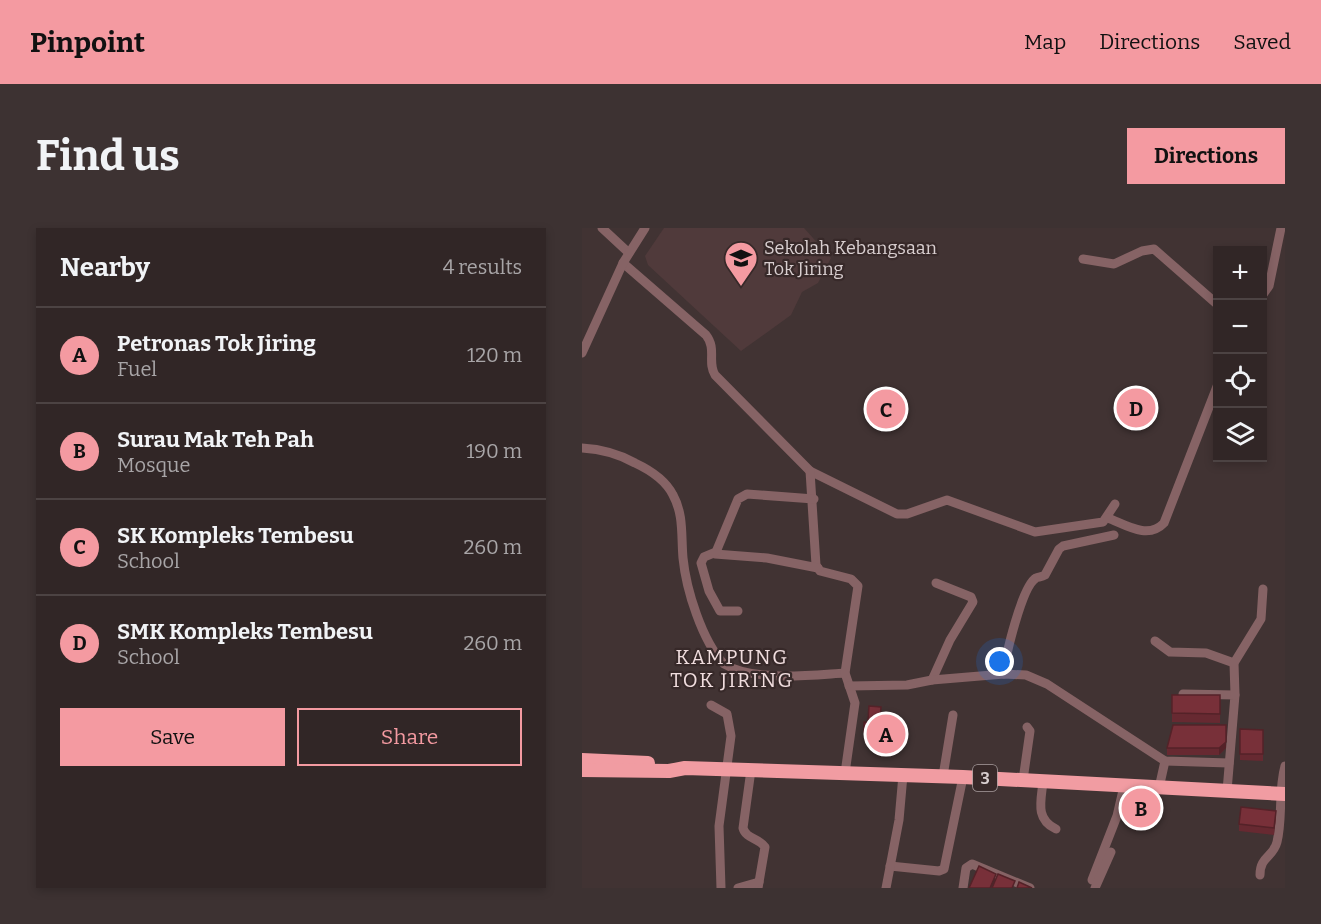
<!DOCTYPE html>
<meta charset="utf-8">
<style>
:root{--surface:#312626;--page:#3d3232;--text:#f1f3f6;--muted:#a8a5a7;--line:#4c4343;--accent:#f49aa1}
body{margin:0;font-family:Bitter,serif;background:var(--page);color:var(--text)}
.controls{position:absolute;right:18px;top:18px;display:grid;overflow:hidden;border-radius:0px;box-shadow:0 3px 9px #0003}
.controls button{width:54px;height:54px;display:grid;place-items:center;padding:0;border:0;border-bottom:2px solid var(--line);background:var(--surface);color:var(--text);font:30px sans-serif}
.you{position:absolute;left:418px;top:434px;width:21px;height:21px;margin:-15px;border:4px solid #fff;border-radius:50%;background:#1a73e8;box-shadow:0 0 0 9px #1a73e833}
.badge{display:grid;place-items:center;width:39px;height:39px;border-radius:50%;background:var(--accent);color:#111;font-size:20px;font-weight:700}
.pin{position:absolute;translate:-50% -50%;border:3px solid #fff;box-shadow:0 2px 6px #0006}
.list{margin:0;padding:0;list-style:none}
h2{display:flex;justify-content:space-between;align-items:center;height:78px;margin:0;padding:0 24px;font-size:26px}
h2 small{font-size:20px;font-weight:400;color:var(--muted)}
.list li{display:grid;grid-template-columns:39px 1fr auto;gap:18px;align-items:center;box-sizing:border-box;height:96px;padding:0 24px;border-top:2px solid var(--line)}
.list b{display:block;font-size:22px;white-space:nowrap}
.list p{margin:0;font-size:20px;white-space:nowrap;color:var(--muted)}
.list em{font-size:20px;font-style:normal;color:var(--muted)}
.actions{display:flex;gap:12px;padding:18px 24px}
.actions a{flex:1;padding:14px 0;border:2px solid var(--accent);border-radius:0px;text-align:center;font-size:21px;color:var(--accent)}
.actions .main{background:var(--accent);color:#111}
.icon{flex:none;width:33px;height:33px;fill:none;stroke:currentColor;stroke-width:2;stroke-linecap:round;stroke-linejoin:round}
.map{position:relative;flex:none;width:703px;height:660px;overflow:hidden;border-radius:0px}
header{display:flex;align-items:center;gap:36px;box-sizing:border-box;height:84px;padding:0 30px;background:var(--accent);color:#111}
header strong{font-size:28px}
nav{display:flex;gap:33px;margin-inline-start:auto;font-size:21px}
.intro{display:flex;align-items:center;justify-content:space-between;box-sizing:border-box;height:144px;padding:0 36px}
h1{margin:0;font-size:42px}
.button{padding:15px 27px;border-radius:0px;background:var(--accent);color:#111;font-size:21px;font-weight:700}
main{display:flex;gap:36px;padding:0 36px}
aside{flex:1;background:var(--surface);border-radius:0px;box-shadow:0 3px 9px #0003}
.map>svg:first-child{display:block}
.built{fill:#503a3b}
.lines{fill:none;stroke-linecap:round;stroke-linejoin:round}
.minor{stroke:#866365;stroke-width:9}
.highway{stroke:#f19ca2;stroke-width:14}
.wall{fill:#672931}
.shaded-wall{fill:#542228}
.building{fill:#783039;stroke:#542228;stroke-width:1.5}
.labels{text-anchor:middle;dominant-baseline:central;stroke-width:4.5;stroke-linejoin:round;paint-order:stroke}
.shield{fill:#372929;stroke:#a89d9e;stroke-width:1.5}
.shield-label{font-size:16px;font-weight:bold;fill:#d9cfd0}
.poi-label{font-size:18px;fill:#d9cfd0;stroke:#372929;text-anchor:start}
.neighbourhood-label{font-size:20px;letter-spacing:1.5px;fill:#f0ddde;stroke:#372929}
</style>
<header>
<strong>Pinpoint</strong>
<nav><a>Map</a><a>Directions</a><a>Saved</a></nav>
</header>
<div class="intro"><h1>Find us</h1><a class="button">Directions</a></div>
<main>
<aside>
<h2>Nearby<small>4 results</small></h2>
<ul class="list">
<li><span class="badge">A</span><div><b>Petronas Tok Jiring</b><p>Fuel</p></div><em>120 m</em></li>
<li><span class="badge">B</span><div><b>Surau Mak Teh Pah</b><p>Mosque</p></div><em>190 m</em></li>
<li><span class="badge">C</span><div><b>SK Kompleks Tembesu</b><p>School</p></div><em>260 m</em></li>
<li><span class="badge">D</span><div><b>SMK Kompleks Tembesu</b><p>School</p></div><em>260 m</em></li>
</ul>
<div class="actions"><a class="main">Save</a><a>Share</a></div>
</aside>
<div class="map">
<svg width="703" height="660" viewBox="0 0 703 660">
<rect width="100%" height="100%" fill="#413333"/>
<polygon class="built" points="82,0 222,0 249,30 236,55 220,64 209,87 159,123 66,37 63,28"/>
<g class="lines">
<g class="minor">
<polyline points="20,0 47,25"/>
<polyline points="501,31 532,36 560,23 572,21 636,77"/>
<path d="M 41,35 L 124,107 C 135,121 125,134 133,147 L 228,243 L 315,286 L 325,286 L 365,272 L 453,304 L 521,294 L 533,276"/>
<polyline points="680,68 687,58 699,0"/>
<polyline points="0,125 41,35 63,0"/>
<path d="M 0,220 C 18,221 37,226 53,235 C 68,242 83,251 91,267 C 102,287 99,308 101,330 C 104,361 120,413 142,436 C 172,454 229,447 263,445"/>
<polyline points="228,243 234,337 238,343 269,351 276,358 263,445 273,475 263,545"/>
<path d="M 526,290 C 544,297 566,312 582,295 L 636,156"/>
<polyline points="133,326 185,330 236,340"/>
<polyline points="156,383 138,383 127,363 119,335 122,329 134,324 156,271 165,266 232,271"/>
<polyline points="573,413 588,424 624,425 652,435"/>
<path d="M 422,446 C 423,429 440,358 454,350 C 457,349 460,349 463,347 L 477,321 L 481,318 L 532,307"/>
<polyline points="350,452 368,412 391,374 389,369 354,355"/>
<polyline points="267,458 325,457 350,452 422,446 444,447 465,456 583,533 647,535"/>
<polyline points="601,466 653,467 645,563"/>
<polyline points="653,467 652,435 679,391 681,361"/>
<polyline points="129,477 145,486 149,508 137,598 139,660"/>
<path d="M 169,542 L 161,600 C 164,611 177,610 183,619 L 176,660"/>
<polyline points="361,548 371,487"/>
<polyline points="441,552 448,503 445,499"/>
<path d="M 461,554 C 459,573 453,591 474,601"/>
<polyline points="577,560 583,533"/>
<polyline points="308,638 357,643 362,641 381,549"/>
<path d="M 678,647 C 678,628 691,630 695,614 C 701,589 696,563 703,538"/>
<polyline points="510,652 535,588 542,558"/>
<polyline points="156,660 177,654"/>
<polyline points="304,660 317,592 321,547"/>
<polyline points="381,660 384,640 390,636 448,660"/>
<polyline points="513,660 529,624"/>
</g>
<g class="highway">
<polyline points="0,532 66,535"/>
<polyline points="0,542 87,543 103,540 381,549 703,566"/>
</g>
</g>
<g class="wall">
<polygon points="590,467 638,467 638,495 590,494"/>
<polygon points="287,478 299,479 299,495 310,496 309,507 282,506 282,494 286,495"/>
<polygon points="658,501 681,502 681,533 658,532"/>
<polygon points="585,520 644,520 637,527 585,527"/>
<polygon points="549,574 569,578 567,587 549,583"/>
<polygon points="694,590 692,607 657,603 657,596"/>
</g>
<g class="shaded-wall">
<polygon points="644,514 644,520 637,527 637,520"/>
<polygon points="569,569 569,578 567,587 567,578"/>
</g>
<g class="building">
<polygon points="590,467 638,467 638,486 590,485"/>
<polygon points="287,478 299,479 298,493 286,492"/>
<polygon points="282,494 310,496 309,505 282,504"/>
<polygon points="591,497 644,497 644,514 637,520 585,520"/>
<polygon points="658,501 681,502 681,526 658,526"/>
<polygon points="551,565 569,569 567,578 549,574"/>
<polygon points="659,579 694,583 692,600 657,596"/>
<polygon points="397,638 414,646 408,660 387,660"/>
<polygon points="416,646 433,653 430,660 410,660"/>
<polygon points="437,654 450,660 435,660"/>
</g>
<defs>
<symbol id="school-pin" viewBox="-11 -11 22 30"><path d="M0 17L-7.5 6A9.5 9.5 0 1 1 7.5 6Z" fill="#f49aa1" stroke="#372929"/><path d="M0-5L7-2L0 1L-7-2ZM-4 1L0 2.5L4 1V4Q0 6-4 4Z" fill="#111"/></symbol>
</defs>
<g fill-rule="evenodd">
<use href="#school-pin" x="140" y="11" width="38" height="52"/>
</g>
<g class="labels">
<rect class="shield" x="391" y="537" width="24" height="26" rx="4.5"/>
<g class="shield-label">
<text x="403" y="550">3</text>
</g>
<g class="poi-label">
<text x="182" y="20">Sekolah Kebangsaan<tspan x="182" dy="21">Tok Jiring</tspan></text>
</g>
<g class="neighbourhood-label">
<text x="150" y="429">KAMPUNG<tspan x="150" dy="23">TOK JIRING</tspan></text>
</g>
</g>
</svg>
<div class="controls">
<button>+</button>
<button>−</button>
<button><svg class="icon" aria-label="locate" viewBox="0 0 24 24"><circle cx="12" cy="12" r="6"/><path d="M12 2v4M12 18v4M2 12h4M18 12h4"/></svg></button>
<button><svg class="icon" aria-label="layers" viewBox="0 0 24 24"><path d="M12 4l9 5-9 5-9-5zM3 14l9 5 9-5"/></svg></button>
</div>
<div class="you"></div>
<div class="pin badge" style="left:304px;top:506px">A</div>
<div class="pin badge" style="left:559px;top:580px">B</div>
<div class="pin badge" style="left:304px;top:181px">C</div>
<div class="pin badge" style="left:554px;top:180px">D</div>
</div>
</main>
